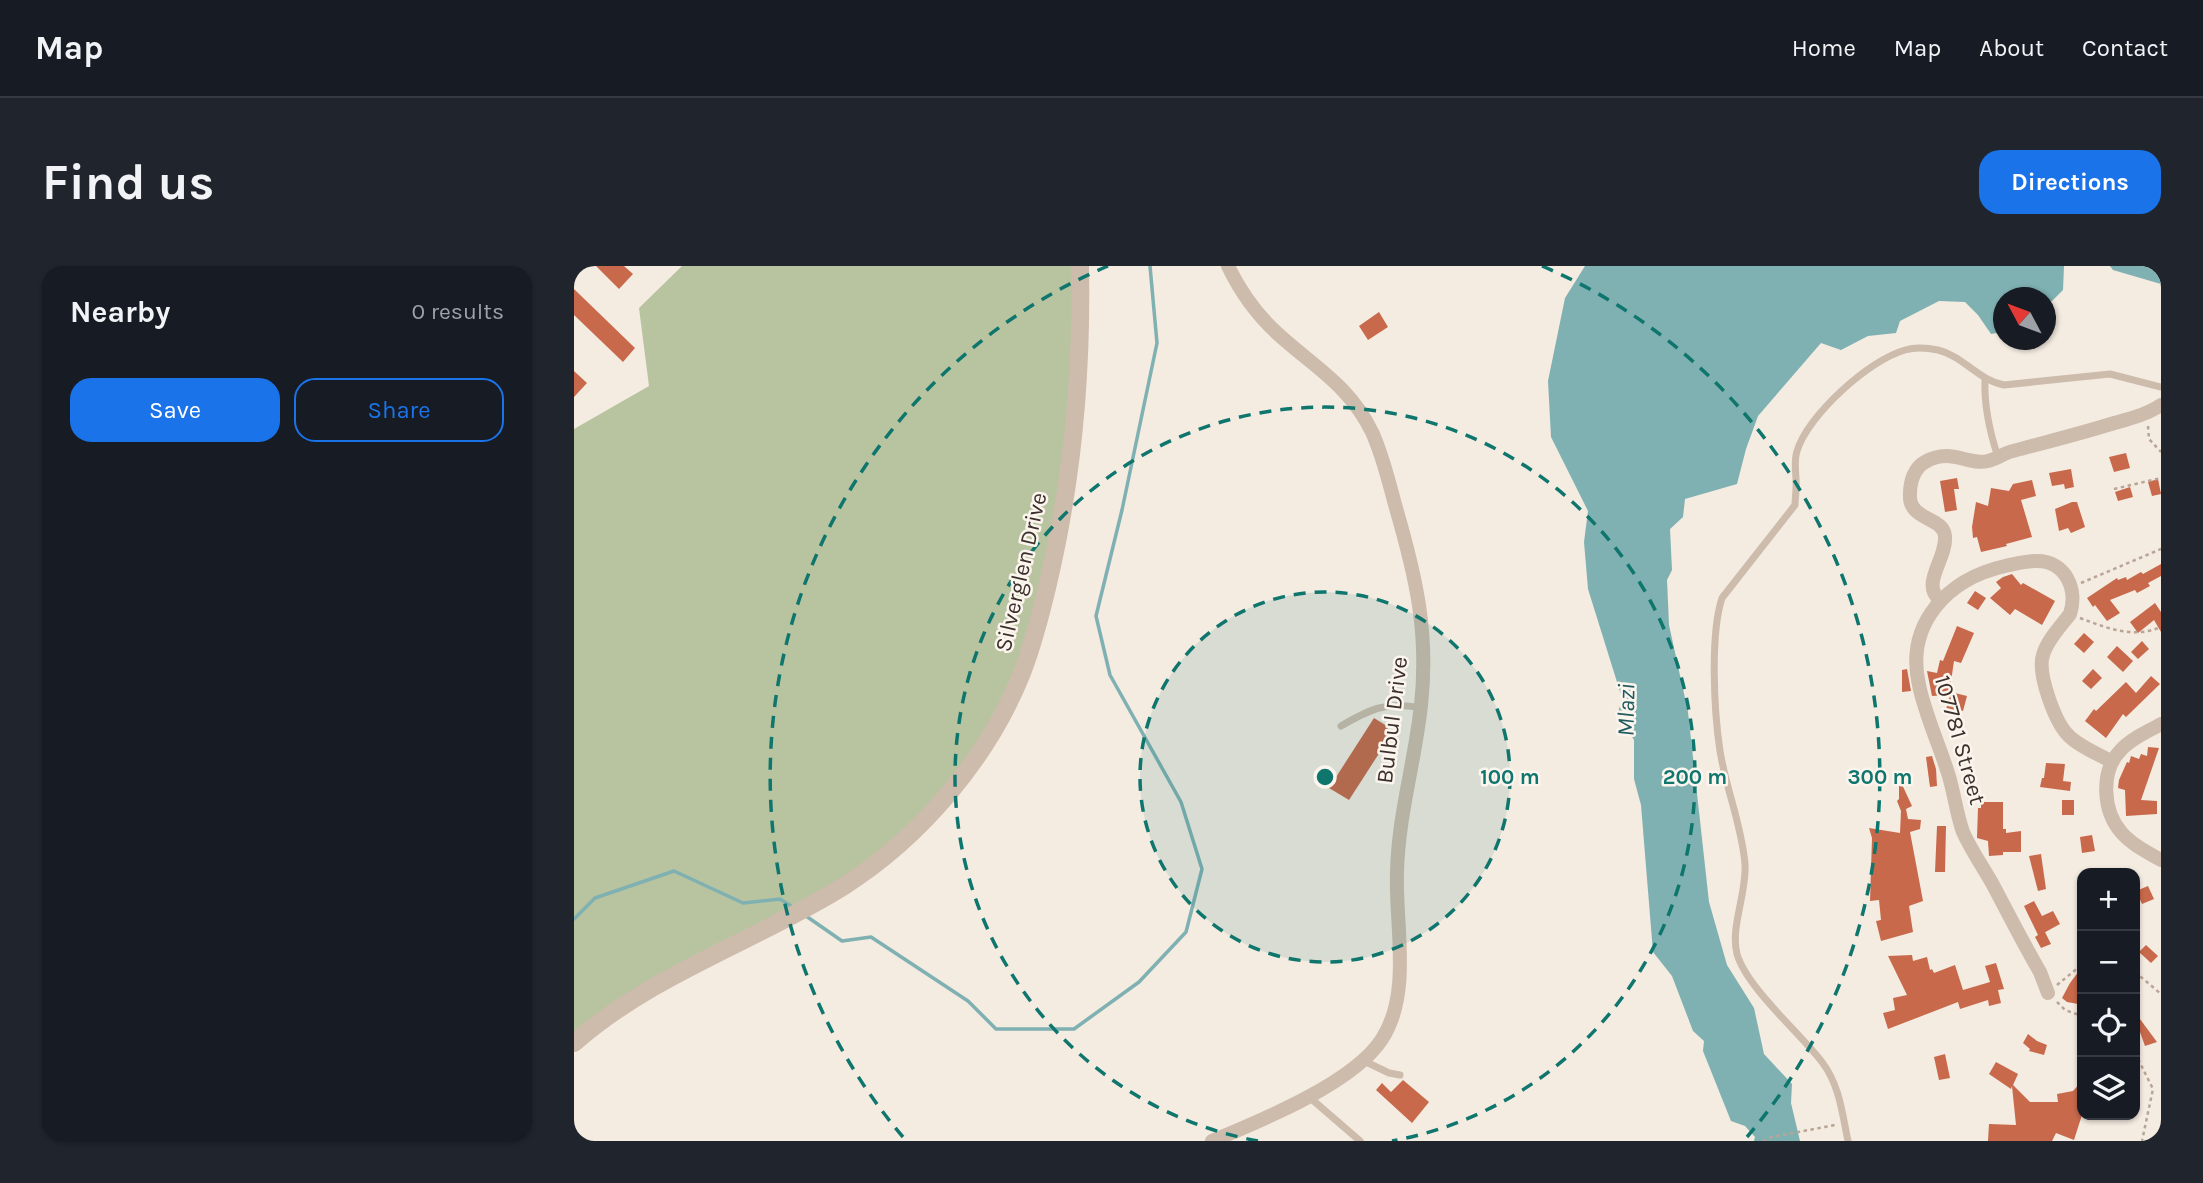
<!DOCTYPE html>
<meta charset="utf-8">
<style>
:root{--surface:#171b24;--page:#20242c;--text:#f1f3f6;--muted:#9ea1a6;--line:#363941;--accent:#1a73e8}
body{margin:0;font-family:Karla,sans-serif;background:var(--page);color:var(--text)}
.controls{position:absolute;right:21px;bottom:21px;display:grid;overflow:hidden;border-radius:14px;box-shadow:0 2px 5px #0004}
.controls button{width:63px;height:63px;display:grid;place-items:center;padding:0;border:0;border-bottom:2px solid var(--line);background:var(--surface);color:var(--text);font:35px sans-serif}
.compass{position:absolute;left:1419px;top:21px;width:63px;height:63px;border-radius:50%;background:var(--surface);box-shadow:0 2px 5px #0004;rotate:311deg}
.list{margin:0;padding:0;list-style:none}
h2{display:flex;justify-content:space-between;align-items:center;height:91px;margin:0;padding:0 28px;font-size:30px}
h2 small{font-size:23px;font-weight:400;color:var(--muted)}
.actions{display:flex;gap:14px;padding:21px 28px}
.actions a{flex:1;padding:16px 0;border:2px solid var(--accent);border-radius:21px;text-align:center;font-size:24px;color:var(--accent)}
.actions .main{background:var(--accent);color:#fff}
.icon{flex:none;width:38px;height:38px;fill:none;stroke:currentColor;stroke-width:2;stroke-linecap:round;stroke-linejoin:round}
.map{position:relative;flex:none;width:1587px;height:875px;overflow:hidden;border-radius:21px}
header{display:flex;align-items:center;gap:42px;box-sizing:border-box;height:98px;padding:0 35px;background:var(--surface);border-bottom:2px solid var(--line)}
header strong{font-size:33px}
nav{display:flex;gap:38px;margin-inline-start:auto;font-size:24px}
.intro{display:flex;align-items:center;justify-content:space-between;box-sizing:border-box;height:168px;padding:0 42px}
h1{margin:0;font-size:49px}
.button{padding:18px 32px;border-radius:21px;background:var(--accent);color:#fff;font-size:24px;font-weight:700}
main{display:flex;gap:42px;padding:0 42px}
aside{flex:1;background:var(--surface);border-radius:21px;box-shadow:0 2px 5px #0004}
.map>svg:first-child{display:block}
.green{fill:#b8c4a0}
.water{fill:#7fb0b2}
.lines{fill:none;stroke-linecap:round;stroke-linejoin:round}
.stream{stroke:#7fb0b2;stroke-width:3.5}
.building{fill:#c8694b}
.path{stroke:#b9a596;stroke-width:2.5;stroke-dasharray:3.5 3.5;stroke-linecap:butt}
.service{stroke:#cdbbac;stroke-width:7}
.minor{stroke:#cdbbac;stroke-width:14}
.tertiary{stroke:#cdbbac;stroke-width:18}
.ring{fill:none;stroke:#0f766e;stroke-width:3.5;stroke-dasharray:12 9}
.labels{text-anchor:middle;dominant-baseline:central;stroke-width:5;stroke-linejoin:round;paint-order:stroke}
.street-label{font-size:23px;fill:#3b302b;stroke:#fbf5ee}
.water-label{font-size:24px;font-style:italic;fill:#1f5a5e;stroke:#fbf5ee}
.centre{fill:#0f766e;stroke:#fbf5ee;stroke-width:3.5}
.ring-label{font-size:21px;text-anchor:middle;font-weight:bold;fill:#0f766e;stroke:#fbf5ee;stroke-width:5;stroke-linejoin:round;paint-order:stroke}
</style>
<header>
<strong>Map</strong>
<nav><a>Home</a><a>Map</a><a>About</a><a>Contact</a></nav>
</header>
<div class="intro"><h1>Find us</h1><a class="button">Directions</a></div>
<main>
<aside>
<h2>Nearby<small>0 results</small></h2>
<ul class="list">
</ul>
<div class="actions"><a class="main">Save</a><a>Share</a></div>
</aside>
<div class="map">
<svg width="1587" height="875" viewBox="0 0 1587 875">
<rect width="100%" height="100%" fill="#f4ebe1"/>
<polygon class="green" points="108,0 504,0 502,146 457,380 394,500 303,594 0,776 0,163 75,120 65,42"/>
<g class="water">
<polygon points="1011,0 1490,0 1489,24 1472,41 1472,32 1430,32 1429,66 1417,68 1404,49 1391,36 1365,35 1326,55 1322,67 1294,70 1267,84 1247,77 1184,150 1172,183 1163,218 1111,233 1109,251 1096,263 1098,304 1093,314 1095,359 1114,446 1135,636 1153,699 1180,742 1190,788 1218,818 1217,837 1226,875 1180,875 1181,871 1171,860 1157,855 1129,785 1130,775 1119,765 1098,710 1079,686 1067,539 1060,513 1060,474 1044,447 1048,432 1014,323 1010,276 1014,245 977,171 974,115 991,32"/>
<polygon points="1536,0 1587,0 1587,18 1539,4"/>
</g>
<g class="lines">
<g class="stream">
<polyline points="232,650 268,675 297,671 394,735 422,763 500,763 565,716 612,666 628,603 607,536 536,409 522,350 548,244 583,77 576,0"/>
<polyline points="0,653 21,632 100,605 169,637 206,633 220,642"/>
</g>
</g>
<g class="building">
<polygon points="22,0 50,0 59,8 45,23"/>
<polygon points="0,23 61,82 49,96 0,49"/>
<polygon points="805,46 814,61 794,74 785,60"/>
<polygon points="0,105 13,117 0,131"/>
<polygon points="1552,187 1556,202 1540,206 1535,191"/>
<polygon points="1497,203 1500,221 1491,223 1490,218 1478,220 1475,207"/>
<polygon points="1383,212 1385,223 1380,223 1383,244 1371,246 1366,215"/>
<polygon points="1584,213 1587,228 1578,230 1574,216"/>
<polygon points="1458,214 1462,230 1447,234 1458,271 1432,278 1433,280 1407,286 1403,271 1399,272 1398,261 1402,236 1414,240 1417,222 1435,225 1439,218"/>
<polygon points="1556,221 1559,231 1544,235 1541,226"/>
<polygon points="1498,236 1503,236 1511,261 1497,267 1494,262 1485,265 1481,243"/>
<polygon points="1587,298 1587,310 1574,317 1576,320 1563,327 1561,324 1536,334 1546,347 1533,355 1521,339 1519,341 1513,332 1543,312 1544,314 1552,311 1553,314 1567,306 1569,308"/>
<polygon points="1438,308 1447,319 1449,317 1481,335 1468,359 1441,343 1436,349 1416,332 1427,322 1422,316 1429,311"/>
<polygon points="1401,325 1412,332 1404,344 1393,337"/>
<polygon points="1581,337 1587,346 1587,366 1580,354 1564,367 1556,356"/>
<polygon points="1383,360 1400,367 1387,397 1380,395 1375,429 1358,430 1353,405 1363,407 1366,394 1369,395"/>
<polygon points="1510,367 1520,376 1510,387 1500,378"/>
<polygon points="1568,375 1575,383 1564,393 1557,386"/>
<polygon points="1543,380 1559,395 1549,406 1533,391"/>
<polygon points="1333,403 1337,425 1328,426 1328,404"/>
<polygon points="1519,403 1528,412 1517,423 1508,415"/>
<polygon points="1577,410 1586,418 1552,451 1549,448 1532,472 1511,455 1520,443 1522,445 1552,416 1562,427"/>
<polygon points="1377,426 1393,430 1389,445 1385,444 1384,450 1371,447"/>
<polygon points="800,452 813,460 815,472 775,534 755,522"/>
<polygon points="1574,481 1585,482 1567,534 1583,535 1583,548 1552,550 1551,524 1544,522 1545,514 1553,496 1555,497 1557,490 1565,493 1567,488 1573,490"/>
<polygon points="1358,490 1362,503 1363,520 1356,521 1352,491"/>
<polygon points="1472,497 1491,498 1489,515 1497,516 1496,525 1466,521 1468,512 1470,512"/>
<polygon points="1325,512 1338,540 1332,543 1334,553 1347,554 1346,563 1336,566 1349,635 1335,640 1339,666 1307,675 1302,655 1307,654 1305,634 1296,635 1298,572 1295,562 1326,567 1327,545 1323,535 1325,533"/>
<rect x="1488" y="534" width="12" height="15"/>
<polygon points="1407,536 1429,536 1429,563 1432,563 1432,567 1447,565 1447,586 1429,586 1429,589 1415,590 1414,575 1403,572 1404,542 1407,542"/>
<polygon points="1363,560 1372,560 1371,606 1361,606"/>
<polygon points="1518,569 1521,585 1508,587 1506,571"/>
<polygon points="1467,588 1472,623 1464,625 1455,590"/>
<polygon points="1574,620 1580,633 1568,638 1562,625"/>
<polygon points="1460,635 1468,650 1479,645 1486,658 1466,669 1471,666 1477,678 1467,682 1461,671 1464,669 1450,640"/>
<polygon points="1572,679 1584,690 1577,697 1565,686"/>
<polygon points="1338,689 1339,695 1353,691 1356,704 1358,703 1360,707 1381,699 1389,724 1416,716 1411,700 1422,697 1430,723 1424,724 1427,737 1415,740 1414,734 1386,743 1384,736 1314,763 1309,747 1321,744 1319,732 1333,729 1314,690"/>
<polygon points="1508,701 1508,726 1504,738 1493,736 1488,732 1496,717"/>
<polygon points="1563,749 1583,776 1571,780 1561,752"/>
<polygon points="1454,768 1463,775 1473,779 1470,789 1455,785 1456,783 1449,777"/>
<polygon points="1371,788 1376,812 1365,814 1360,791"/>
<polygon points="1422,796 1444,808 1439,819 1456,836 1484,836 1483,828 1499,825 1508,815 1508,849 1500,874 1482,867 1478,875 1414,875 1415,858 1442,859 1438,820 1437,823 1415,808"/>
<polygon points="829,814 855,836 838,857 802,824 808,817 817,826"/>
</g>
<g class="lines">
<g class="path">
<polyline points="1574,160 1575,173 1587,186"/>
<polyline points="1540,223 1587,212"/>
<polyline points="1507,317 1587,283"/>
<path d="M 1506,352 C 1533,362 1559,373 1587,361"/>
<polyline points="1561,706 1587,728"/>
<polyline points="1483,719 1505,701 1508,701"/>
<polyline points="1483,736 1491,744 1508,750"/>
<polyline points="1561,787 1579,823 1568,875"/>
<polyline points="1189,875 1198,871 1261,859"/>
</g>
<g class="service">
<path d="M 1411,113 C 1410,138 1416,167 1424,191"/>
<path d="M 767,460 C 796,443 813,435 847,442"/>
<polyline points="790,795 815,807 826,809"/>
<polyline points="734,830 786,875"/>
<path d="M 1274,875 C 1268,847 1266,820 1248,796 C 1225,766 1173,722 1163,688 C 1156,661 1173,627 1171,598 C 1168,560 1152,523 1146,485 C 1140,445 1136,369 1148,332 L 1221,239 C 1221,233 1222,228 1222,222 C 1223,209 1219,198 1223,185 C 1234,149 1295,94 1331,84 C 1341,81 1354,82 1364,84 C 1389,90 1404,114 1430,119 L 1536,108 L 1587,121"/>
</g>
<g class="minor">
<path d="M 1366,334 C 1346,318 1373,293 1371,270 C 1369,250 1334,255 1336,228 C 1336,216 1340,202 1351,196 C 1378,181 1393,200 1414,195 C 1423,193 1430,187 1439,185 C 1472,176 1505,168 1537,158 C 1554,153 1572,149 1587,139"/>
<path d="M 1587,458 C 1573,466 1556,473 1546,485 C 1526,506 1529,545 1547,566 C 1557,578 1573,586 1587,594"/>
<path d="M 1474,727 L 1466,706 C 1449,677 1434,647 1418,617 C 1409,601 1397,584 1389,566 C 1382,547 1380,524 1373,504 C 1364,476 1351,448 1345,419 C 1331,357 1374,313 1431,300 C 1441,298 1452,295 1463,295 C 1492,295 1504,324 1496,348 C 1487,360 1473,374 1469,389 C 1463,407 1481,457 1495,470 C 1506,481 1524,488 1537,495"/>
<path d="M 638,875 C 686,855 780,817 808,773 C 838,727 821,658 823,607 C 824,550 841,496 847,439 C 855,367 842,311 822,242 C 815,217 809,190 798,166 C 775,119 740,101 704,68 C 683,49 666,25 654,0"/>
</g>
<path class="tertiary" d="M 0,777 C 78,708 182,675 270,620 C 347,571 414,492 448,407 C 461,373 470,336 478,300 C 500,201 508,102 506,0"/>
</g>
<circle cx="751" cy="511" r="185" fill="#0f766e" fill-opacity=".12"/>
<g class="ring">
<circle cx="751" cy="511" r="185"/>
<path d="M684 875A370 370 0 1 1 818 875"/>
<path d="M329 871A555 555 0 0 1 534 0M968 0A555 555 0 0 1 1173 871"/>
</g>
<g class="labels">
<g class="street-label">
<text transform="translate(447 306) rotate(-77)">Silverglen Drive</text>
<text transform="translate(818 454) rotate(-83)">Bulbul Drive</text>
<text transform="translate(1386 474) rotate(74)">107781 Street</text>
</g>
<g class="water-label">
<text transform="translate(1052 444) rotate(-89)">Mlazi</text>
</g>
</g>
<circle cx="751" cy="511" r="10" class="centre"/>
<g class="ring-label">
<text x="936" y="518">100 m</text>
<text x="1121" y="518">200 m</text>
<text x="1306" y="518">300 m</text>
</g>
</svg>
<div class="controls">
<button>+</button>
<button>−</button>
<button><svg class="icon" aria-label="locate" viewBox="0 0 24 24"><circle cx="12" cy="12" r="6"/><path d="M12 2v4M12 18v4M2 12h4M18 12h4"/></svg></button>
<button><svg class="icon" aria-label="layers" viewBox="0 0 24 24"><path d="M12 4l9 5-9 5-9-5zM3 14l9 5 9-5"/></svg></button>
</div>
<svg class="compass" viewBox="-18 -18 36 36"><path d="M0-13l5 13h-10z" fill="#e53935"/><path d="M0 13l5-13h-10z" fill="#9ea1a6"/></svg>
</div>
</main>
